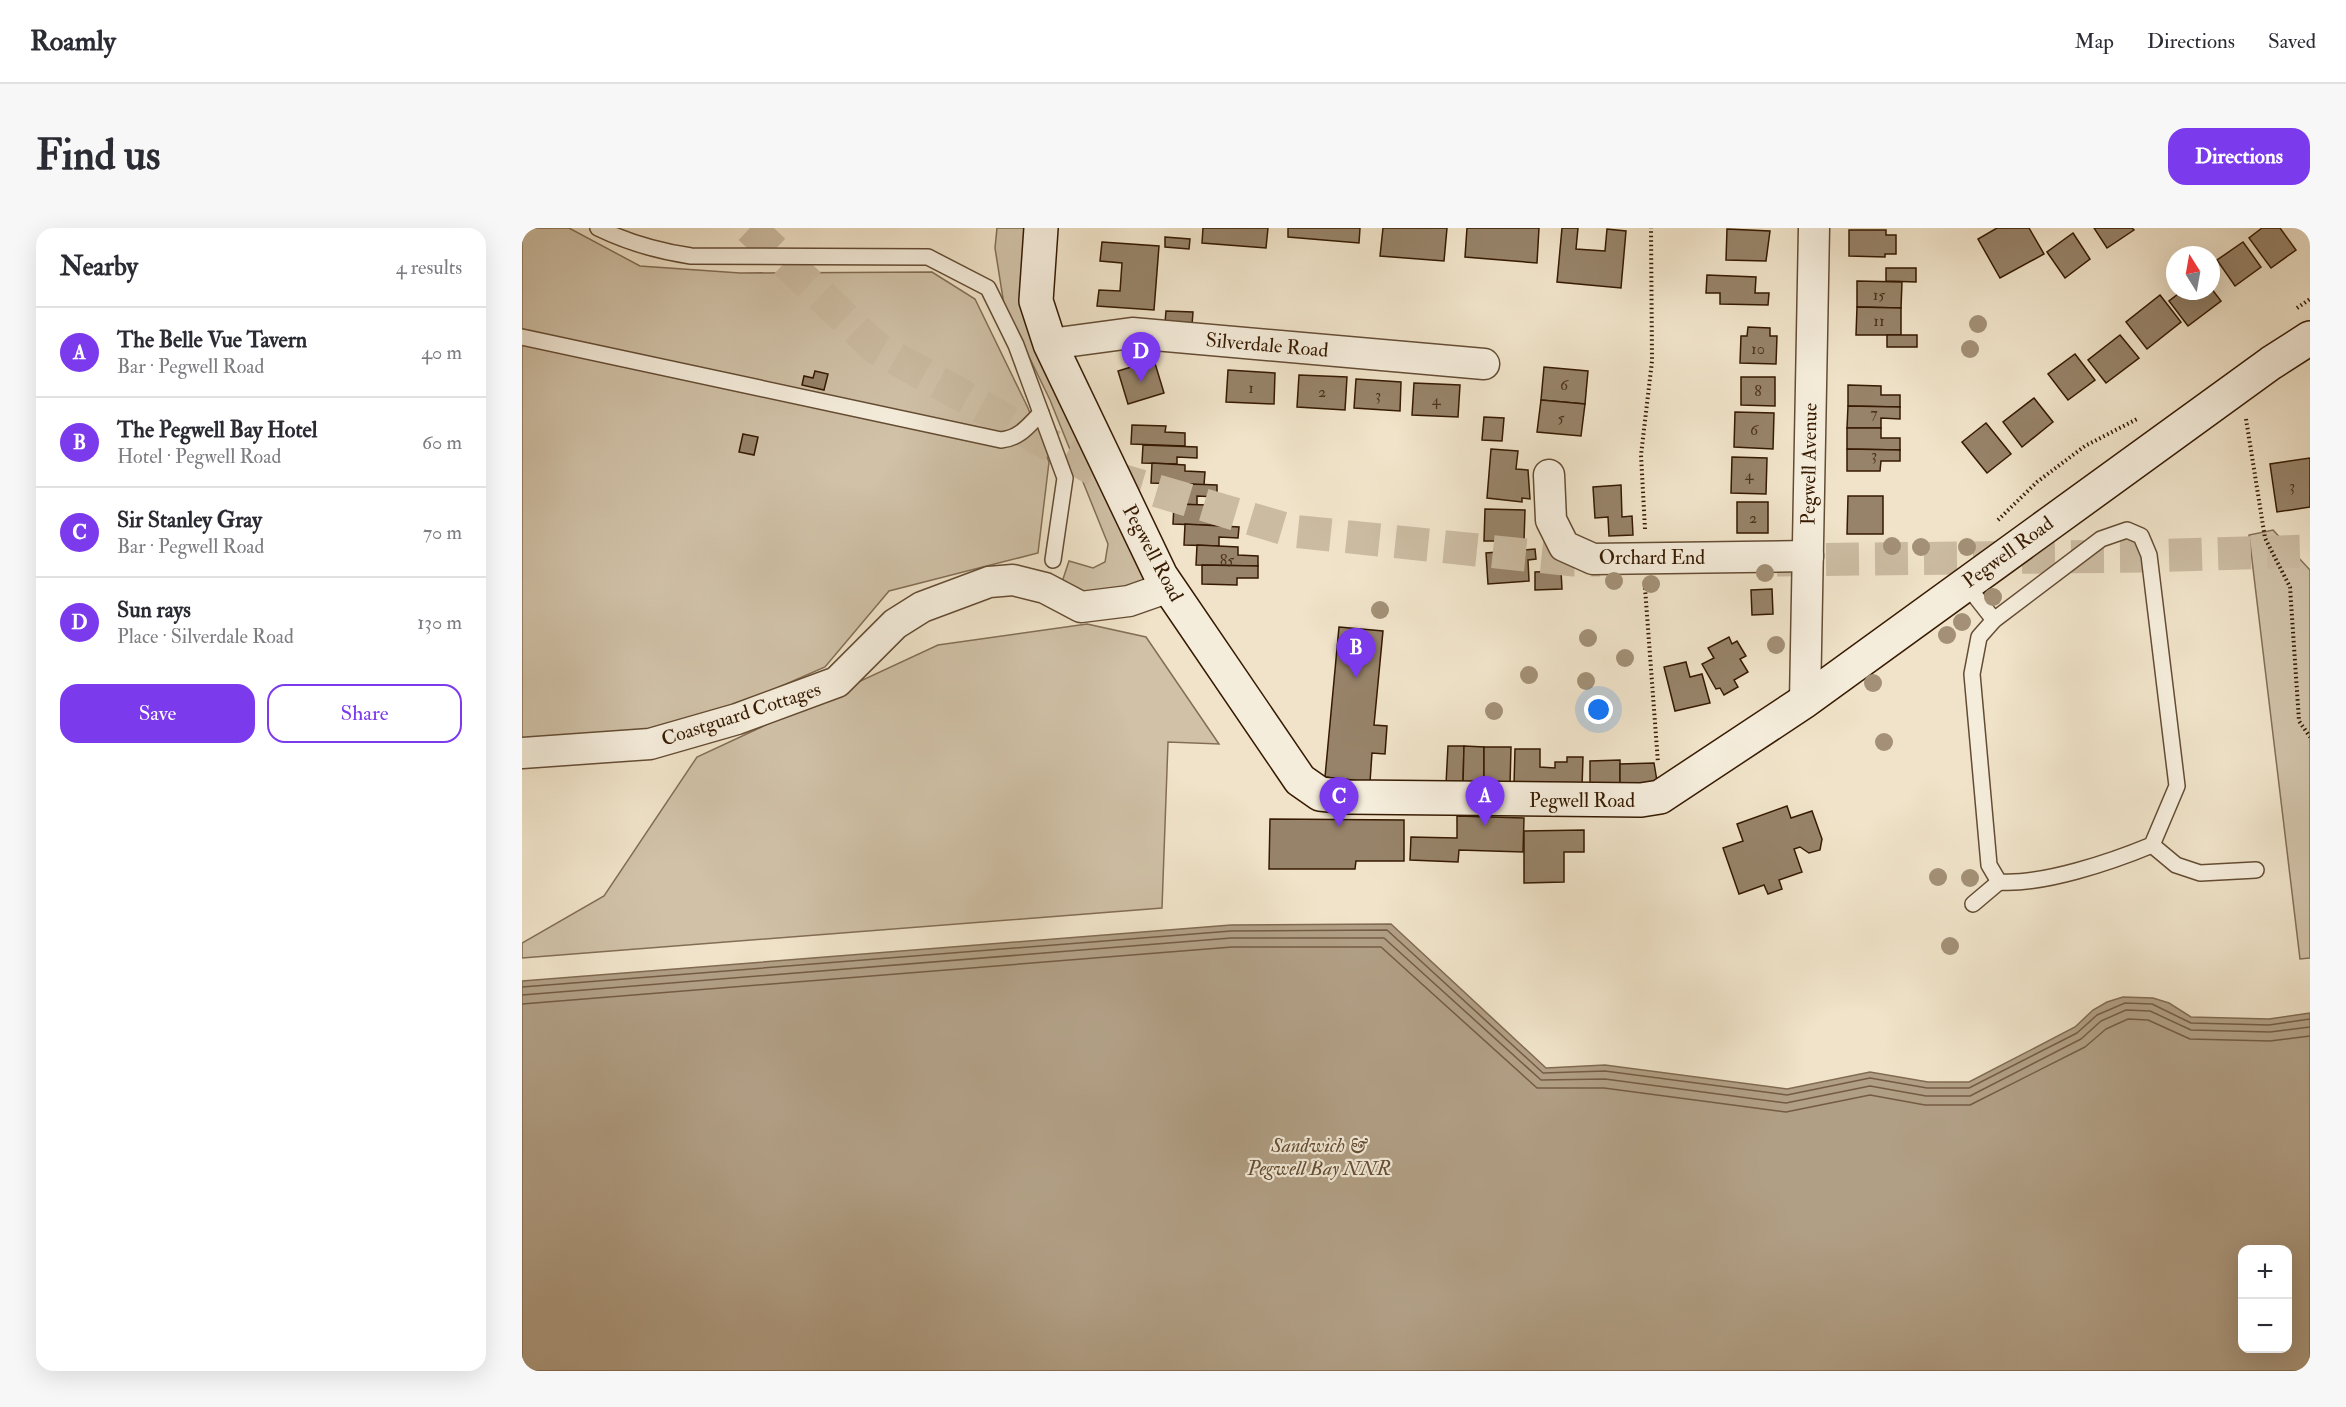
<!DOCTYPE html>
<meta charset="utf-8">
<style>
:root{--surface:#fff;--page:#f7f7f7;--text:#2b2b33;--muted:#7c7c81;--line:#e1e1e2;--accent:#7c3aed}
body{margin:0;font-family:"IM FELL Double Pica",serif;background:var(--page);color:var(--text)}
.controls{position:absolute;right:18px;bottom:18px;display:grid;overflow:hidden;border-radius:12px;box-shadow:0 6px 24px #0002}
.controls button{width:54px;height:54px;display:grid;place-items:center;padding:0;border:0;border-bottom:2px solid var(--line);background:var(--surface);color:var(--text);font:30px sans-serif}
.compass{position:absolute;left:1644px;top:18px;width:54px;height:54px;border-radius:50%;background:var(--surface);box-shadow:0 6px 24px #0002;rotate:349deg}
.you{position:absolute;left:1077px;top:482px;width:21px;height:21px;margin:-15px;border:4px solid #fff;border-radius:50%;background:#1a73e8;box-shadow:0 0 0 9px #1a73e833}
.badge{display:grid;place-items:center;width:39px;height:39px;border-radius:50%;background:var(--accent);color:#fff;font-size:20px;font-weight:700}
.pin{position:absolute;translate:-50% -50px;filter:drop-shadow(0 2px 3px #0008)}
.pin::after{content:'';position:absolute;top:32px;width:21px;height:18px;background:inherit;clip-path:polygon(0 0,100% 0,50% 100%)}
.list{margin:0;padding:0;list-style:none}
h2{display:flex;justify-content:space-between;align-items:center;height:78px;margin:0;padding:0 24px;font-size:26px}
h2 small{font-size:20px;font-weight:400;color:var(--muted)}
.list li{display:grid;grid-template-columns:39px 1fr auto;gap:18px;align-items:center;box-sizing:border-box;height:90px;padding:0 24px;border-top:2px solid var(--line)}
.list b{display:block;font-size:22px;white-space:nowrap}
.list p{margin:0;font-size:20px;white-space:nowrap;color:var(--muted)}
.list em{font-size:20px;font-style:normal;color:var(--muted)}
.actions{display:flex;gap:12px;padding:18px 24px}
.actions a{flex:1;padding:14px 0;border:2px solid var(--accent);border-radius:18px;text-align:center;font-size:21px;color:var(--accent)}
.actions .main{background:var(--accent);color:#fff}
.map{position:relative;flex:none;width:1788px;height:1143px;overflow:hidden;border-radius:18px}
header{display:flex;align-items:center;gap:36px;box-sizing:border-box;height:84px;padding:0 30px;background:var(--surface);border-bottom:2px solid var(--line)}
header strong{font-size:28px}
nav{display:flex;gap:33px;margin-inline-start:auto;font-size:21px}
.intro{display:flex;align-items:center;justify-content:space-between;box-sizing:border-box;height:144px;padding:0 36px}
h1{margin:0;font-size:42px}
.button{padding:15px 27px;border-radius:18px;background:var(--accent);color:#fff;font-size:21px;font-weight:700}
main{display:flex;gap:36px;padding:0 36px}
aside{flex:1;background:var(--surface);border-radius:18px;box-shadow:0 6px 24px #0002}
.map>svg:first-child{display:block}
.green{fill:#d0c1a7;stroke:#836e54;stroke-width:1.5}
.water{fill:#b19f85;stroke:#806a50;stroke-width:1.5;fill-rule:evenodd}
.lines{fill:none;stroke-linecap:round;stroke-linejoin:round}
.shore{stroke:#745c43;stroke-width:1.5}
.building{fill:#978369;stroke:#361a01;stroke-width:1.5}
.highway-tunnel{stroke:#cbbba1;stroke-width:33;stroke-dasharray:33 16;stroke-linecap:butt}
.lane-casing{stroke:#644c33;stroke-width:18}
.street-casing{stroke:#644c33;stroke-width:33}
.secondary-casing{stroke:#361a01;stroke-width:36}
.path{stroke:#361a01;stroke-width:4;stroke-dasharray:1.5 3;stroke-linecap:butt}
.lane{stroke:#f5eddc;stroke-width:15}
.street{stroke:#f5eddc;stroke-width:30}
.secondary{stroke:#f5eddc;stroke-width:33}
.tree{fill:#a39076}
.labels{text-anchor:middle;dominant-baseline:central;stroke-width:4.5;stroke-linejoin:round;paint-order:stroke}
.number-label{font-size:16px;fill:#4e341b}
.street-label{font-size:20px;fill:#361a01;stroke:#f5eddc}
.park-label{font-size:20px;font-style:italic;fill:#644c33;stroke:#f5eddc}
</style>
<header>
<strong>Roamly</strong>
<nav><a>Map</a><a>Directions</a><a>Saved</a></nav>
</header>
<div class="intro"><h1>Find us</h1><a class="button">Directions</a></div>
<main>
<aside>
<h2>Nearby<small>4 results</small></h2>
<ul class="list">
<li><span class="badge">A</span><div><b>The Belle Vue Tavern</b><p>Bar · Pegwell Road</p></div><em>40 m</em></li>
<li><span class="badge">B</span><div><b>The Pegwell Bay Hotel</b><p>Hotel · Pegwell Road</p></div><em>60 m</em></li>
<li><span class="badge">C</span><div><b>Sir Stanley Gray</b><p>Bar · Pegwell Road</p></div><em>70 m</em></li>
<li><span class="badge">D</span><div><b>Sun rays</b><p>Place · Silverdale Road</p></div><em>130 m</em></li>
</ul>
<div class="actions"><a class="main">Save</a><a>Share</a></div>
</aside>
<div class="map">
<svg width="1788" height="1143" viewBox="0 0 1788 1143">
<rect width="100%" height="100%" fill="#f0e3c9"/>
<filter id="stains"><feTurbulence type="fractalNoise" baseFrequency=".00333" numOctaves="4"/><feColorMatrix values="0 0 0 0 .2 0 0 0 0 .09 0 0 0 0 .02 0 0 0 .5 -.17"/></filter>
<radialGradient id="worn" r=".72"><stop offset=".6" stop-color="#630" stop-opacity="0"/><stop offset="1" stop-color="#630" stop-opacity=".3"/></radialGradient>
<g class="green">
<polygon points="0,0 47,0 118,38 218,45 410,44 453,71 506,180 527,234 516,325 367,363 303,439 223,474 99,508 0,511"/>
<polygon points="475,0 514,0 508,58 629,350 572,369 539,357 547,333 571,340 583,334 586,316 528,172 482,77 473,20"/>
<polygon points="1751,302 1788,342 1788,730 1778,731 1727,307"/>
<polygon points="565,396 624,409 697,516 646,514 640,680 0,730 0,715 82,668 175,529 416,417"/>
</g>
<path class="water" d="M 869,696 L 1024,840 L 1083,837 L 1265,861 L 1348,844 L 1406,854 L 1447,854 L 1553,799 L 1571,782 L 1585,774 L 1601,769 L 1631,770 L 1647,775 L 1669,789 L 1747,791 L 1788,785 L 1788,1143 L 0,1143 L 0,753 L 709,697 ZM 1720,1022 L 1766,1022 L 1766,1120 L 1720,1120 Z"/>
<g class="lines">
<g class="shore">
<polyline points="0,759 709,703 865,702 1021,845 1083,843 1265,867 1348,850 1405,860 1447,860 1555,805 1575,787 1603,775 1630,776 1669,795 1747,797 1788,791"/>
<polyline points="0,767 709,710 862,710 1019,852 1083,851 1264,875 1348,858 1404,868 1448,868 1559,811 1579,793 1604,782 1628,783 1669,802 1748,804 1788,799"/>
<polyline points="0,776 710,719 859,719 1015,860 1082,860 1264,884 1348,867 1403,877 1448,877 1563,819 1584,801 1606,791 1626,792 1668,811 1748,813 1788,808"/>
</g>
</g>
<g class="building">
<polygon points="681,0 746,0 744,20 680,15"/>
<polygon points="766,0 838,0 837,15 766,9"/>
<polygon points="861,0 925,0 922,33 858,28"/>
<polygon points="945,0 1017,0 1015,35 943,29"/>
<polygon points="1040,0 1056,0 1054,21 1083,23 1085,1 1104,3 1099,60 1035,54"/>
<polygon points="1475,0 1507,0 1522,26 1478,50 1456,11"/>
<polygon points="1572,0 1610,0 1612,2 1585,20"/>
<polygon points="1740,0 1758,0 1774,22 1749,40 1727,10"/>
<polygon points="1205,1 1248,3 1244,33 1204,32"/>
<polygon points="1327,2 1364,2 1364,7 1374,7 1374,26 1363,26 1363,29 1327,28"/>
<polygon points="1551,5 1568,31 1543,50 1525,24"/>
<polygon points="643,9 668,11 667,21 643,19"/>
<polygon points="580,14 637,18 632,82 575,78 577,62 598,63 600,35 578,33"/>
<polygon points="1721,14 1739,39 1713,58 1695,32"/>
<polygon points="1364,40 1394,40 1394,54 1364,53"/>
<polygon points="1185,47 1234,49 1233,65 1247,65 1246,77 1198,76 1198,65 1184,65"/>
<polygon points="1335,53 1380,54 1379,80 1335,79"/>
<polygon points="1689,60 1699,73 1666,98 1647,73 1660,63 1689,63"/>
<polygon points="1638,67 1659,94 1625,121 1604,94"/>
<polygon points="1335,79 1379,80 1379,107 1334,107"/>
<polygon points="644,83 671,84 670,97 643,95"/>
<polygon points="1226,99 1248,100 1248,108 1255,108 1254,136 1218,135 1219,108 1225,108"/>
<rect x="1365" y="107" width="30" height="12"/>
<polygon points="1598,107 1617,130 1584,155 1566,132"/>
<polygon points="1553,126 1573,152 1546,172 1526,146"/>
<polygon points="632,132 642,165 606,176 596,143"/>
<polygon points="1022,139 1066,143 1063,176 1019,172"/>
<polygon points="706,142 753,145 752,176 704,174"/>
<polygon points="293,143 306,146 302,162 280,157 282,148 291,150"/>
<polygon points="777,147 825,149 823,182 775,179"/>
<polygon points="1219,149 1253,149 1253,178 1219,177"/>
<polygon points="834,151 879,154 878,183 832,180"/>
<polygon points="892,155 938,157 936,189 890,187"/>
<polygon points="1326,157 1359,158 1359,167 1378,167 1378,179 1326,178"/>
<polygon points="1512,170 1531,194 1500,219 1481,194"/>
<polygon points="1019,172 1063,176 1059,208 1015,204"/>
<polygon points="1326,178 1378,179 1378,191 1359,190 1359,200 1325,200"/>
<polygon points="1213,184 1252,185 1251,221 1212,219"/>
<polygon points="962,189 982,190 980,213 960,212"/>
<polygon points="1464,195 1489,226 1465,245 1440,214"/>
<polygon points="610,197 644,198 643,204 663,205 663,218 609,216"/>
<polygon points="1325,200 1359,200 1359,210 1378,210 1378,222 1325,221"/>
<polygon points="221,206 236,209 232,227 217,224"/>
<polygon points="621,217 675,219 675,230 655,229 655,236 620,235"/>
<polygon points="969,221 996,223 994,241 1006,242 1008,271 1000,270 1000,274 965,270"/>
<polygon points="1325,221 1378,222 1378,233 1359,233 1358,243 1325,243"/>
<polygon points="1210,229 1245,230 1244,266 1209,265"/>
<polygon points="1788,230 1788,279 1755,284 1748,236"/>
<polygon points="630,235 663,237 663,243 683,244 682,257 629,255"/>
<polygon points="641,255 695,257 695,269 675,268 675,277 640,275"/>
<polygon points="1099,257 1100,289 1110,288 1111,307 1087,308 1086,289 1073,290 1071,259"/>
<polygon points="1326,268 1361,268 1361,306 1325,306"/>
<rect x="1215" y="274" width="31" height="31"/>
<polygon points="652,276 685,277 685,284 704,285 704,298 651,296"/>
<polygon points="963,281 1003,282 1002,313 962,313"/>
<polygon points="663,296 717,299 716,310 697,309 697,318 662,317"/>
<polygon points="675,317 716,319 716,327 736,328 736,338 674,337"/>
<polygon points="1013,321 1014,331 1006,332 1007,353 966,356 964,325"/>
<polygon points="680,337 736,338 736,350 715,350 715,357 680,356"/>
<polygon points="1039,343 1040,361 1013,362 1013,344"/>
<polygon points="1250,361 1251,386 1230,387 1229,362"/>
<polygon points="817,399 861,403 852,497 865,498 863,526 850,525 848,554 803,549"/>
<polygon points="1207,409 1210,416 1215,413 1224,428 1218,431 1226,444 1212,452 1216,459 1202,467 1198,460 1194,461 1180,436 1192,430 1186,420"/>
<polygon points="1164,434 1168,449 1180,446 1188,475 1153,483 1142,439"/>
<polygon points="926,518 942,518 941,556 924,556"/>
<polygon points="942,518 962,519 962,557 941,556"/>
<polygon points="962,519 989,519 988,557 962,557"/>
<polygon points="993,521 1018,521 1018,539 1033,540 1033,534 1045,534 1045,529 1061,529 1060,559 992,557"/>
<polygon points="1098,532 1098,558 1068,558 1068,533"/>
<polygon points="1132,535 1135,553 1098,558 1098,536"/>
<polygon points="1265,578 1269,590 1290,583 1300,611 1298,622 1287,625 1278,619 1272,621 1280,644 1257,652 1260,661 1246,666 1242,657 1217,666 1201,620 1221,613 1215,596"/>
<polygon points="935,588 1002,590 1001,624 937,622 936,634 888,632 889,609 935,610"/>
<polygon points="748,591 882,592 882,633 834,633 833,641 747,641"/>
<polygon points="1062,602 1062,624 1042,624 1042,654 1002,655 1002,603"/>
</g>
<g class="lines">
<g class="highway-tunnel">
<polyline points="228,0 353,119 582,247 770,303 1052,332 1078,332"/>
<polyline points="1255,332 1626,328 1788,323"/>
</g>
<defs>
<g id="lane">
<path d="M 76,0 C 107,15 135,23 169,28 L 406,29 L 466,60 L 494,117 L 543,250 L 531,332"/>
<path d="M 0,109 L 479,212 C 498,210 506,198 519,185"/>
<path d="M 1605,302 L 1619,308 L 1627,327 L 1655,558 L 1630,617 C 1589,634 1521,657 1477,654 L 1467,637 L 1450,446 L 1457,409 L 1472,392 L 1579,311 Z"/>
<polyline points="1443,355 1472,392"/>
<polyline points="1630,617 1654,637 1678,645 1734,642"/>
<polyline points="1451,676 1477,654"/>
</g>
<g id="street">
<polyline points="528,116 610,105 962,136"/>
<polyline points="1027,247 1029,292 1042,318 1071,331 1286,328"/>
<polyline points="1283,473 1292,0"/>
<polyline points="0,525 128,516 215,491 315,454 373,396 400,379 467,354 491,352 523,360 559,379 607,373 647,359"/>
</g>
<polyline id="secondary" points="519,0 514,73 528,116 639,348 778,552 798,566 826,569 1119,572 1138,569 1283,473 1749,135 1788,110"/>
</defs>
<use href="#lane" class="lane-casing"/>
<use href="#street" class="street-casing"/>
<use href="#secondary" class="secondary-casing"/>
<g class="path">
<polyline points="1775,80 1788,71"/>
<polyline points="1724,191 1743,310 1768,359 1777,493 1788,509"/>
<polyline points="1476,292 1515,254 1563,218 1617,190"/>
<polyline points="1123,301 1119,227 1130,133 1129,0"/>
<polyline points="1123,360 1136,535"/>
</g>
<use href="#lane" class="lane"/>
<use href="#street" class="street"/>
<use href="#secondary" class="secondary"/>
</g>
<g class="tree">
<circle cx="1456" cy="96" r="9"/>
<circle cx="1448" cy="121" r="9"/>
<circle cx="1370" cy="318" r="9"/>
<circle cx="1399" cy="319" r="9"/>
<circle cx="1445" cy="319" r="9"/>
<circle cx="1243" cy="345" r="9"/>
<circle cx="1092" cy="353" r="9"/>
<circle cx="1129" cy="356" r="9"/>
<circle cx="1471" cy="369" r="9"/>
<circle cx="858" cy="382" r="9"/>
<circle cx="1440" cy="394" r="9"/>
<circle cx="1425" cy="407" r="9"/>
<circle cx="1066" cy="410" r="9"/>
<circle cx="1254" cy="417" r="9"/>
<circle cx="1103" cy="430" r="9"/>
<circle cx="1007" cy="447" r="9"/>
<circle cx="1064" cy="453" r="9"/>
<circle cx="1351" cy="455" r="9"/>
<circle cx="972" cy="483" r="9"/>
<circle cx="1362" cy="514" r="9"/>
<circle cx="1416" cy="649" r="9"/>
<circle cx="1448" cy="650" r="9"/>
<circle cx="1428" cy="718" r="9"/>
</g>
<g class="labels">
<g class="number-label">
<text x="1357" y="67">15</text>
<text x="1357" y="93">11</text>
<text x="1236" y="121">10</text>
<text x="1042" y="157">6</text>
<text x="729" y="160">1</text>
<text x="1236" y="163">8</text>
<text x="800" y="164">2</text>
<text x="856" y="167">3</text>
<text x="914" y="172">4</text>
<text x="1352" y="185">7</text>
<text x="1039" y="190">5</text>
<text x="1232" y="202">6</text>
<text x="1352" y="227">3</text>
<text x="1227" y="247">4</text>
<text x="1770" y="258">3</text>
<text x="1231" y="290">2</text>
<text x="705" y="332">85</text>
</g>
<g class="street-label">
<text transform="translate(745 117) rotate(5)">Silverdale Road</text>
<text transform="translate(1287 236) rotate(-89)">Pegwell Avenue</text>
<text transform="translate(1486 324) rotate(-36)">Pegwell Road</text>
<text transform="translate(631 325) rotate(62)">Pegwell Road</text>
<text x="1130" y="329">Orchard End</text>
<text transform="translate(219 486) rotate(-18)">Coastguard Cottages</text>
<text x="1060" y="572">Pegwell Road</text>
</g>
<g class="park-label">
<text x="797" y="917">Sandwich &amp;<tspan x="797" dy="23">Pegwell Bay NNR</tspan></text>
</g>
</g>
<rect width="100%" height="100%" filter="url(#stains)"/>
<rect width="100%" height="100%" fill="url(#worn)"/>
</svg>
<div class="controls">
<button>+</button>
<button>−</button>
</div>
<svg class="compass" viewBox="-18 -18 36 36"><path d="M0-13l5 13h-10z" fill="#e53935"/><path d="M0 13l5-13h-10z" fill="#7c7c81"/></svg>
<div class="you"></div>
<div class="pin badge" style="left:963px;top:598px">A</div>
<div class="pin badge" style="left:834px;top:450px">B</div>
<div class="pin badge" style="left:817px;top:599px">C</div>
<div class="pin badge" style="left:619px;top:154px">D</div>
</div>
</main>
